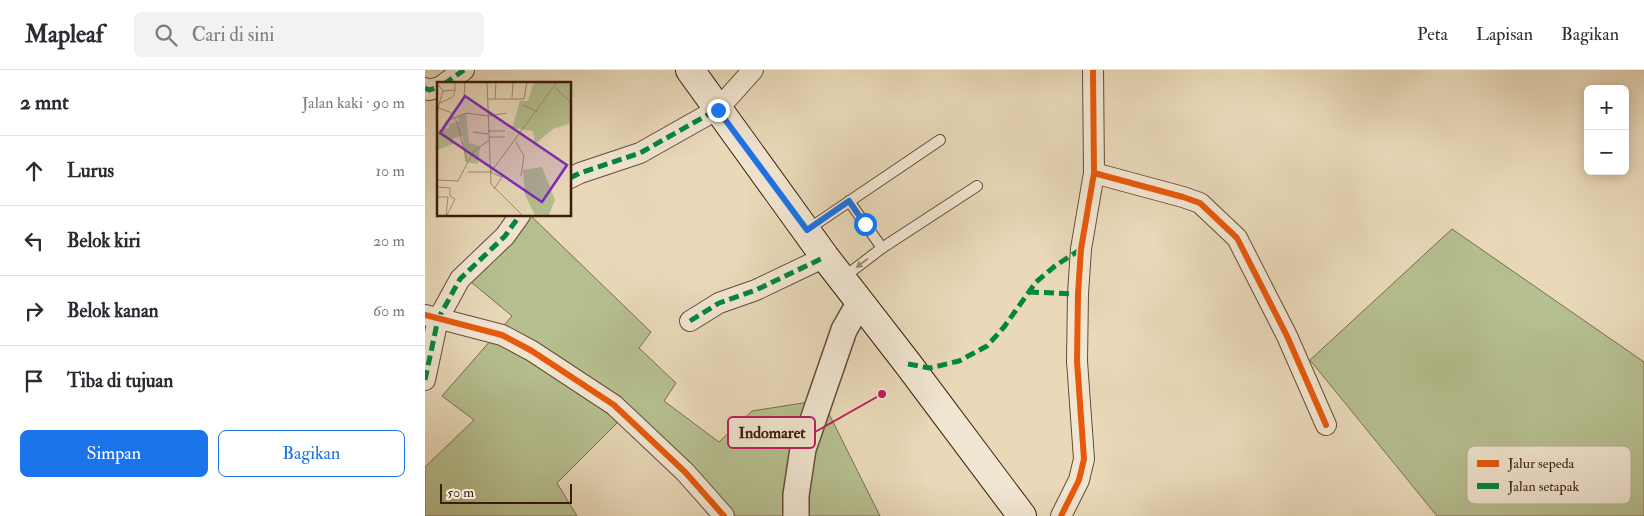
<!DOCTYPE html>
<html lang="id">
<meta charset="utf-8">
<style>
:root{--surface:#fff;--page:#f2f2f3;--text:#2b2b33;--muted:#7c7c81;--line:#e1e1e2;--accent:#1a73e8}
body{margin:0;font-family:"IM FELL Double Pica",serif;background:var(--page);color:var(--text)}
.controls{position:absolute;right:15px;top:15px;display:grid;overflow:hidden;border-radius:8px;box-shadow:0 2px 12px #0003}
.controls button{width:45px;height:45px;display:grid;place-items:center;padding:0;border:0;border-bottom:1px solid var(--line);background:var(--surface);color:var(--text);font:25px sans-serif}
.scale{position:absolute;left:15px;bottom:12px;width:132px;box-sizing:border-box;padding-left:5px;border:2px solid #3c1c0b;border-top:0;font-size:14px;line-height:18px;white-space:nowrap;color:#3c1c0b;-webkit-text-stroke:4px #f1e6d2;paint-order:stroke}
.stop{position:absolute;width:15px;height:15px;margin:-11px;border:4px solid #1a73e8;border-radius:50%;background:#fff}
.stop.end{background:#1a73e8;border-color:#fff;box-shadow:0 1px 5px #0008}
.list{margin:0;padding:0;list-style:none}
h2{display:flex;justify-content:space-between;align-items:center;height:65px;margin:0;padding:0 20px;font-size:21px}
h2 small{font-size:16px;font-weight:400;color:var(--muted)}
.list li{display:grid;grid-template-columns:32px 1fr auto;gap:15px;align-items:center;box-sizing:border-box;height:70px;padding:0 20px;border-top:1px solid var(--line)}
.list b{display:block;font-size:19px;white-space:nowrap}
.list em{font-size:16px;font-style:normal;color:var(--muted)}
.actions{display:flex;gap:10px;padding:15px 20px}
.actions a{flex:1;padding:11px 0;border:1px solid var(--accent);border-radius:8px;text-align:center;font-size:18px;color:var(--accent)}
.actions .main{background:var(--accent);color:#fff}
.icon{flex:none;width:28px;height:28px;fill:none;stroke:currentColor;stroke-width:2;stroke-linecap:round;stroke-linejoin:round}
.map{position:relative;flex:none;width:1219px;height:446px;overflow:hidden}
header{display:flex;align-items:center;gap:30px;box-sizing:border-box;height:70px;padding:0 25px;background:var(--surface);border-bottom:1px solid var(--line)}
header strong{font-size:24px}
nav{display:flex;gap:28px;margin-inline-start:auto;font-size:18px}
.search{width:350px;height:45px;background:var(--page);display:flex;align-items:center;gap:12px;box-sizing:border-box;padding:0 18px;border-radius:8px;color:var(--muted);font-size:19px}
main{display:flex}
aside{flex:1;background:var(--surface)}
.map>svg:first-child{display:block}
.green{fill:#b6bf8f;stroke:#796e4d}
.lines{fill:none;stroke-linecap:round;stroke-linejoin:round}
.service-casing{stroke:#674b36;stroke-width:12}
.minor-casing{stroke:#674b36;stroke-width:22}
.tertiary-casing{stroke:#674b36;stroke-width:28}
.secondary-casing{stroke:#3c1c0b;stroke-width:30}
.service{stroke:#f1e6d2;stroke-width:10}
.minor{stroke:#f1e6d2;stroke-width:20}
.tertiary{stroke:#f1e6d2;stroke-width:25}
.secondary{stroke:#f1e6d2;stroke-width:28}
.quiet{stroke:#00873e;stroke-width:5;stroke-dasharray:10 5;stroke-linecap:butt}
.cycleway-casing{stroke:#f1e6d2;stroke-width:9}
.cycleway{stroke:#e8590c;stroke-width:6}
.oneway{fill:#a08b78}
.route{stroke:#1a73e8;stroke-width:6}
.inset-road{fill:none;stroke:#a48d73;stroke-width:1}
.view{fill:#7b2cbf;fill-opacity:0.15;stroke:#7b2cbf;stroke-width:2.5}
.inset-edge{fill:none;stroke:#3c1c0b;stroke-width:2.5}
.key{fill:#f1e6d2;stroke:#bba996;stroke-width:1}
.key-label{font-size:14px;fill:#3c1c0b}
.leader{fill:none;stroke:#c2185b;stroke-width:2}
.callout-dot{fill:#c2185b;stroke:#f1e6d2;stroke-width:2}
.callout{fill:#f1e6d2;stroke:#c2185b;stroke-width:2}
.callout-label{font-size:16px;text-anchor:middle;font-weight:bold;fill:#3c1c0b}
</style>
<header>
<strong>Mapleaf</strong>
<div class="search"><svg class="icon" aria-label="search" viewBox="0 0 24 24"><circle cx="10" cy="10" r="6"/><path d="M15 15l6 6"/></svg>Cari di sini</div>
<nav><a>Peta</a><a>Lapisan</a><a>Bagikan</a></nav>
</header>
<main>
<aside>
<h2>2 mnt<small>Jalan kaki · 90 m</small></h2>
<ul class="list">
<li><svg class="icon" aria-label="ahead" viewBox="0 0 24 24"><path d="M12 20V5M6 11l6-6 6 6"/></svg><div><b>Lurus</b></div><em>10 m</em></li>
<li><svg class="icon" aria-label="left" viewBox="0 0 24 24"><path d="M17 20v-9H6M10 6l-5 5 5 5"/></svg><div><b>Belok kiri</b></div><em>20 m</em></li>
<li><svg class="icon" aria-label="right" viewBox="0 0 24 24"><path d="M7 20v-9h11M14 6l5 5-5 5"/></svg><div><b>Belok kanan</b></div><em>60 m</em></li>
<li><svg class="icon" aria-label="arrive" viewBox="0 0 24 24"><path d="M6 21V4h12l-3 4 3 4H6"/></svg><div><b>Tiba di tujuan</b></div></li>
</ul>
<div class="actions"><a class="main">Simpan</a><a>Bagikan</a></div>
</aside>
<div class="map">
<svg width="1219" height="446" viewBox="0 0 1219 446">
<rect width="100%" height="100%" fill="#e9d9b9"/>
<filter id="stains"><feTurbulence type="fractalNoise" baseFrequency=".004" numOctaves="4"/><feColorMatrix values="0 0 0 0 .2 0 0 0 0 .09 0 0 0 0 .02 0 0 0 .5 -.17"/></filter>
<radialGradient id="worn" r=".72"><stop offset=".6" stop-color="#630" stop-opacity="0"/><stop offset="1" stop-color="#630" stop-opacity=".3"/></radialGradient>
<g class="green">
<polygon points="93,145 105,145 226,262 214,278 251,313 239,331 294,372 327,341 397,330 455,446 297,446 201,344 132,413 152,446 0,446 0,397 49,350 17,326 87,246 46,212"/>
<polygon points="1027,159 1219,292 1219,446 1012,446 885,290"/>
</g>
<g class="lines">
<defs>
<g id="service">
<polyline points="424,131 457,178"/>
<polyline points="382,160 515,70"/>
<polyline points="419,207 457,178 552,116"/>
</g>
<g id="minor">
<polyline points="19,14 39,0"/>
<polyline points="0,18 4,20 14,17"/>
<polyline points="669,103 758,127 775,133 812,168 862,266 901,355"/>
<polyline points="145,108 155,103 215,83 293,39 328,0"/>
<polyline points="0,245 77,265 107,281 189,335 260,402 299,446"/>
<polyline points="265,251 294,233 331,220 400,187"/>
<polyline points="0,310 13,249 35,209 80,166 95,145"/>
<polyline points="636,446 654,410 659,389 652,291 653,224 656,179 669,103 668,0"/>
</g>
<polyline id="tertiary" points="371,446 371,425 378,379 419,260 435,232"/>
<polyline id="secondary" points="265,0 400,187 483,294 597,446"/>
</defs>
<use href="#service" class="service-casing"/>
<use href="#minor" class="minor-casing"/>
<use href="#tertiary" class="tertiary-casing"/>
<use href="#secondary" class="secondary-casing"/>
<use href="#service" class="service"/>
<use href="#minor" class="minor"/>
<use href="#tertiary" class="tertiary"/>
<use href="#secondary" class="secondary"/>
<g class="quiet">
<polyline points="19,14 39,0"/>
<polyline points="0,18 4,20 14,17"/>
<polyline points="145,108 155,103 215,83 293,39"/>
<polyline points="604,222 653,224"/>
<polyline points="265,251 294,233 331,220 400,187"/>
<polyline points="483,294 505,298 534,291 562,276 579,257 611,212 630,196 656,179"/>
<polyline points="0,310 13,249 35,209 80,166 95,145"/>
</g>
<defs>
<g id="cycleway">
<polyline points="669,103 758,127 775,133 812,168 862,266 901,355"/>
<polyline points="0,245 77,265 107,281 189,335 260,402 299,446"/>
<polyline points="636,446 654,410 659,389 652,291 653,224 656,179 669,103 668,0"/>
</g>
</defs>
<use href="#cycleway" class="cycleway-casing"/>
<use href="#cycleway" class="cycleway"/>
</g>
<defs><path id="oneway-solid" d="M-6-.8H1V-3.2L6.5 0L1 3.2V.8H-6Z" transform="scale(1.25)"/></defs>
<use class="oneway" href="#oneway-solid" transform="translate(437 193) rotate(143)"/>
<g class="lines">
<polyline class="route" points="293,40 382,160 424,131 440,154"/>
</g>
<g transform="translate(12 12)">
<rect width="134" height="134" fill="#e9d9b9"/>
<path d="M 97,0 L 134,0 L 134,41 L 116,47 L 98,62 L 96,49 L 75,46 L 83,19 L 91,19 ZM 29,31 L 32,61 L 43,64 L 41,82 L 28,80 L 26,54 L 16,56 L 16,62 L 0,68 L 0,48 L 12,46 L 12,42 L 22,39 L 20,34 ZM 105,85 L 118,118 L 112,133 L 98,133 L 88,113 L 86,88 Z" fill="#b6bf8f"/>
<path class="inset-road" d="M 28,0 L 27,15 L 33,16M 50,0 L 54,102 L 85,133M 0,1 L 6,9 L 1,26 L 13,30 L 20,40 L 30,79M 118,5 L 134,21M 6,9 L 18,8 L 18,0M 75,16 L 76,0M 50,17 L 87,17 L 90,0M 58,17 L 59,0M 3,21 L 16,15 L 18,8M 86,23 L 101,30M 8,40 L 29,31 L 51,34 L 70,31M 51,49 L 68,49M 36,50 L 51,52M 52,55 L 68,55M 79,60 L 87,74 L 84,94M 31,90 L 53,90 L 65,95 L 57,107M 54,90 L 120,0M 0,98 L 21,99 L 36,70 L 52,58M 0,105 L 13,106 L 13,114 L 18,117 L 10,133M 0,115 L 11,115 L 9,133"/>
<path class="view" d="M 28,14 L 130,83 L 105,120 L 3,51 Z"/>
<rect width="134" height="134" class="inset-edge"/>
</g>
<rect x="1042" y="376" width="164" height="58" rx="8" class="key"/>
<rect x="1052" y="390" width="22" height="7" fill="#e8590c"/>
<rect x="1052" y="413" width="22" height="6" fill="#00873e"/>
<g class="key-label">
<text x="1083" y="398">Jalur sepeda</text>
<text x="1083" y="421">Jalan setapak</text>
</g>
<path class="leader" d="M457 324L390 362"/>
<circle class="callout-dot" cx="457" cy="324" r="5"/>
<rect class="callout" x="303" y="347" width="87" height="31" rx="5"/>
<g class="callout-label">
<text x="347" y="368">Indomaret</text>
</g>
<rect width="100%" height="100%" filter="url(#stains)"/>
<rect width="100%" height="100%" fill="url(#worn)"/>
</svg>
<div class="controls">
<button>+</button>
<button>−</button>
</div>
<div class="scale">50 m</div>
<div class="stop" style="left:440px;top:154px"></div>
<div class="stop end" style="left:293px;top:40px"></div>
</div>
</main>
